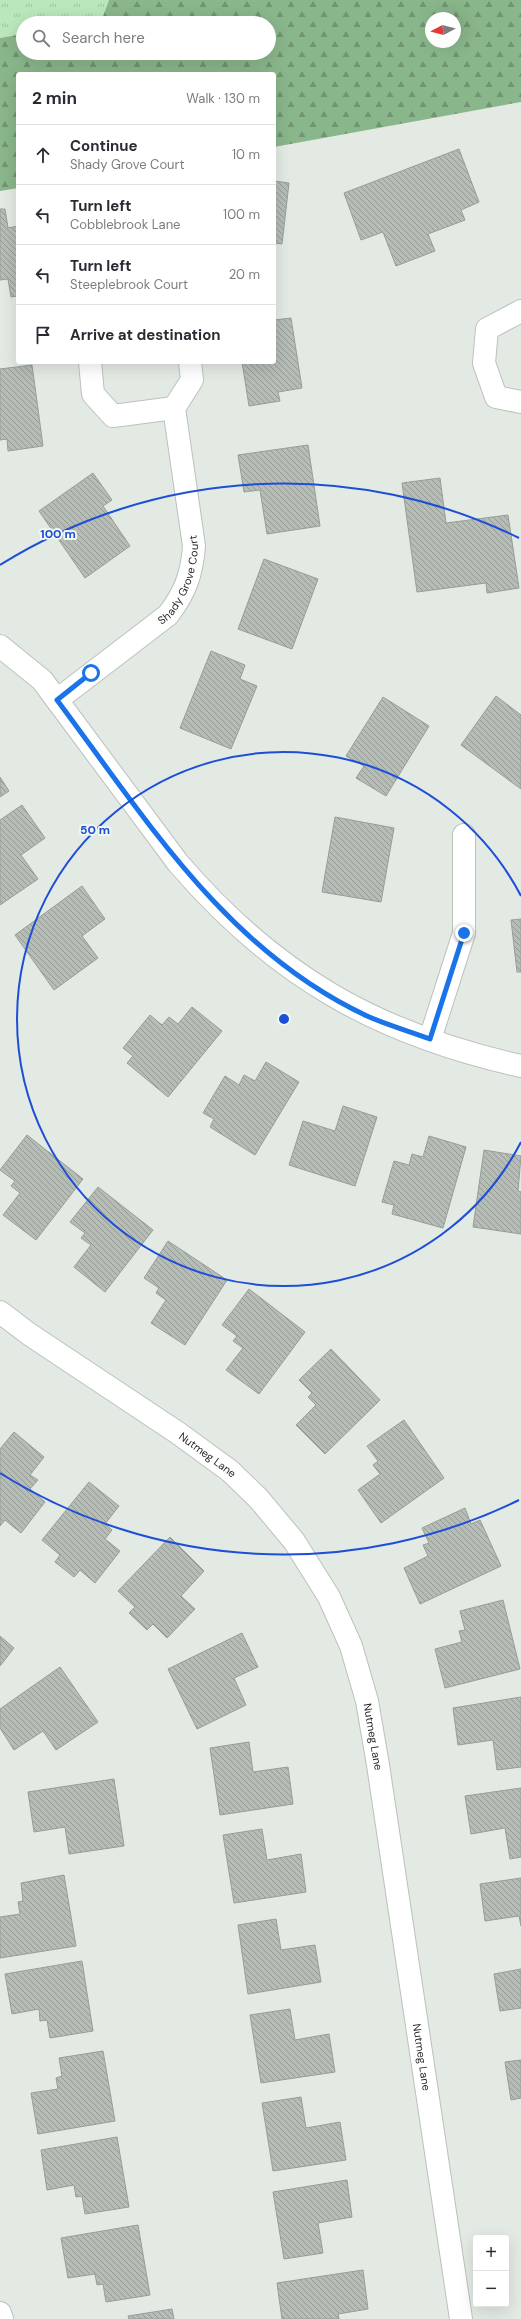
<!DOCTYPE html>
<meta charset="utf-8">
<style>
:root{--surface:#fff;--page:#f2f2f3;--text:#2b2b33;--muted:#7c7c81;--line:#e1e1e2}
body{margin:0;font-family:"DM Sans",sans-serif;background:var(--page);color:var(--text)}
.controls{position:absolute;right:12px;bottom:12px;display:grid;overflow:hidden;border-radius:4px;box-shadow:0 4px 16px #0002}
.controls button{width:36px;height:36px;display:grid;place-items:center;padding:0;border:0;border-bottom:1px solid var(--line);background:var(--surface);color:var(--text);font:20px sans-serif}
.compass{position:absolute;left:425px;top:12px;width:36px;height:36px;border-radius:50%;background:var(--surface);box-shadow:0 4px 16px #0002;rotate:263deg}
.stop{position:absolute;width:12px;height:12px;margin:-9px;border:3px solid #1a73e8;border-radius:50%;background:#fff}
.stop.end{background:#1a73e8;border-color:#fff;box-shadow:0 1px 4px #0008}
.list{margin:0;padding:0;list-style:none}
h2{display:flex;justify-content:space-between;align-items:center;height:52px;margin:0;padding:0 16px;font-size:17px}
h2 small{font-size:13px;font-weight:400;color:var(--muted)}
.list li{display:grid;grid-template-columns:26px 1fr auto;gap:12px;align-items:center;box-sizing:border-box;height:60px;padding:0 16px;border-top:1px solid var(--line)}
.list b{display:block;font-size:15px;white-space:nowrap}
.list p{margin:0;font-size:13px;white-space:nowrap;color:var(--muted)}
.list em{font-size:13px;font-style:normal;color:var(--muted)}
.icon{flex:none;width:22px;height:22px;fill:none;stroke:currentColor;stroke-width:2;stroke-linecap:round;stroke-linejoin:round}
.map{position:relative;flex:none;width:521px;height:2319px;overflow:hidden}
.search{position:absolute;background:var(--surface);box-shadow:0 4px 16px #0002;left:16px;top:16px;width:260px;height:44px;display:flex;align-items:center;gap:10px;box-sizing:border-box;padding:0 14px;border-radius:22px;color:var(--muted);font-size:15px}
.panel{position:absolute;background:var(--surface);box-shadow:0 4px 16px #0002;left:16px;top:72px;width:260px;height:292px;border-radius:4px}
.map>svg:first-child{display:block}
.grass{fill:url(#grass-tufts)}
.forest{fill:url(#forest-firs);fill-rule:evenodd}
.building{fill:url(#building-back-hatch);stroke:#979d98}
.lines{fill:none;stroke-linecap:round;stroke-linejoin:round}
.minor-casing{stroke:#bcc1bc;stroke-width:24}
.minor{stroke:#fff;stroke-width:22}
.route{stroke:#1a73e8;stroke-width:5}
.ring{fill:none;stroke:#1d4ed8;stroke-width:2}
.labels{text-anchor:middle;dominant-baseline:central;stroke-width:4;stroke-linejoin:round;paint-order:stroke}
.street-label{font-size:11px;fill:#282a28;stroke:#f0f6f0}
.centre{fill:#1d4ed8;stroke:#f0f6f0;stroke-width:2}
.ring-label{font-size:12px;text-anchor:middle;font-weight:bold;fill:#1d4ed8;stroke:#f0f6f0;stroke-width:4;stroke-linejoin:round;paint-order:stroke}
</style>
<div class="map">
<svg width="521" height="2319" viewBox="0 0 521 2319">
<defs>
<pattern id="grass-tufts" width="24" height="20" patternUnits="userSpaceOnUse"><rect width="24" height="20" fill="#bae7bc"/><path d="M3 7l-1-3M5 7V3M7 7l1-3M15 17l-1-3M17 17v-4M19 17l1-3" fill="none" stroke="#a0c6a2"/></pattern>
<pattern id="forest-firs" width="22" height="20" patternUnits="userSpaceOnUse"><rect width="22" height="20" fill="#8ab68b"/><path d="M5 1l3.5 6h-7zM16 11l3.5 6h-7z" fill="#719472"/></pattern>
<pattern id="building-back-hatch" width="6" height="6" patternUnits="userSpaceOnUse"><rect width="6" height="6" fill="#b6bcb6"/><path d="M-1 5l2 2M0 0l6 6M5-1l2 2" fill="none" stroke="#949994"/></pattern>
</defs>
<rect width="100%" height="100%" fill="#e3e9e3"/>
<polygon class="grass" points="0,0 109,0 102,19 80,23 23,23 23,34 0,38"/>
<path class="forest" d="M 109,0 L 521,0 L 521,102 L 274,147 L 274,74 L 18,74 L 18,188 L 0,191 L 0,38 L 23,34 L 23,53 L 269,53 L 269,23 L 80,23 L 102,19 ZM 431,18 L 455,18 L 455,42 L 431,42 Z"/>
<g class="building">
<polygon points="459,149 479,202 461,210 465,220 428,234 435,251 396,266 383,232 361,240 344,193"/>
<polygon points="274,181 289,183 282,244 274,243"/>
<polygon points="0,209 5,209 8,228 18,226 18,296 11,297 8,279 0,280"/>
<polygon points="291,318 302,388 278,392 280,401 249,406 242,362 274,362 274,320"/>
<polygon points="32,365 43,446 8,451 7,439 0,440 0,369"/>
<polygon points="308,445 320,526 267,534 260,490 244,492 238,455"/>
<polygon points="93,473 112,500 103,506 130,546 85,578 39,511"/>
<polygon points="440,478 446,523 508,515 519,588 487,593 486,583 417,592 402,483"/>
<polygon points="264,559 318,579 292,649 238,629"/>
<polygon points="211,651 245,665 240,679 257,686 231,749 180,728"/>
<polygon points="496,696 521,715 521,789 461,745"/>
<polygon points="383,697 429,726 386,796 356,778 364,766 346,756"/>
<polygon points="0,777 9,791 0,797"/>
<polygon points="22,805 45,838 21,855 38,879 0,905 0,820"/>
<polygon points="335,817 394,828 381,902 322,892"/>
<polygon points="82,886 105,919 82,936 98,958 54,990 15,935"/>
<polygon points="521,919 521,972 517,972 511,920"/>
<polygon points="192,1007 222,1031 168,1097 127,1063 133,1056 123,1048 150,1015 162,1025 169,1017 178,1024"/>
<polygon points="266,1062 299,1082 255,1155 210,1127 214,1119 203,1113 225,1076 239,1085 244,1075 255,1081"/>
<polygon points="343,1106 377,1117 355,1186 289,1165 303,1121 335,1131"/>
<polygon points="27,1135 83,1179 36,1240 3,1215 20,1193 11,1186 15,1181 0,1170"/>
<polygon points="429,1136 466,1147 443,1228 392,1214 394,1205 382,1202 394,1161 409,1165 412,1154 423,1157"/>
<polygon points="484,1150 521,1156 518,1191 521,1192 521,1234 473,1227"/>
<polygon points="98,1187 153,1230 105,1292 74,1267 91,1245 81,1238 85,1233 70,1222"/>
<polygon points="168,1241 227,1280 185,1345 151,1323 166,1300 156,1293 159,1288 144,1278"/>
<polygon points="249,1289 305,1332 259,1394 226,1370 243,1348 233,1341 237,1336 222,1325"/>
<polygon points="331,1349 380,1400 325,1454 296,1425 316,1405 308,1397 312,1393 299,1380"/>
<polygon points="404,1420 444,1478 381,1523 358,1490 380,1474 373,1465 378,1461 367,1446"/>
<polygon points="14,1432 44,1457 30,1475 38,1480 30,1489 45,1502 21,1533 5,1520 0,1526 0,1449"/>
<polygon points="89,1482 119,1506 105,1524 112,1530 105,1539 120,1551 95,1583 80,1570 74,1577 55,1562 60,1555 42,1540"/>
<polygon points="465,1508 471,1524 480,1520 501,1566 420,1604 404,1568 428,1556 423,1545 429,1543 422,1528"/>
<polygon points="170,1537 204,1571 181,1596 195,1609 167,1638 153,1624 147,1630 129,1613 135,1607 118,1591"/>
<polygon points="503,1600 520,1669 445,1688 435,1649 462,1642 459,1631 465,1630 460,1611"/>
<polygon points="242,1633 258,1667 234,1678 246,1705 197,1729 168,1669"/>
<polygon points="0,1636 14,1648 0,1666"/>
<polygon points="60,1667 98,1722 56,1750 43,1731 14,1750 0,1728 0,1709"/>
<polygon points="521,1697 521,1767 497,1770 493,1740 458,1745 453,1708"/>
<polygon points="249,1742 253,1772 288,1767 293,1804 220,1815 210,1748"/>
<polygon points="114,1779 124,1846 69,1854 65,1827 34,1832 28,1792"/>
<polygon points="521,1788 521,1857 510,1859 505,1828 471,1834 465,1796"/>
<polygon points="262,1829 267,1860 301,1854 306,1892 234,1903 223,1835"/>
<polygon points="64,1875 76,1946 0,1958 0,1917 20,1914 18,1902 23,1901 21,1883"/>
<polygon points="521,1878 521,1926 519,1916 485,1921 480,1884"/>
<polygon points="276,1919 281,1950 315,1945 321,1982 248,1994 238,1925"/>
<polygon points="82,1961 93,2031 50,2038 47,2020 40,2021 39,2009 12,2014 5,1974"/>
<polygon points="521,1969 521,2008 500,2011 494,1974"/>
<polygon points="290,2009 295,2040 329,2034 335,2072 261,2083 250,2015"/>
<polygon points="103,2051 115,2121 38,2134 31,2093 58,2089 56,2078 62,2076 59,2058"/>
<polygon points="521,2060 521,2098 511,2100 505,2062"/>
<polygon points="301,2097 306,2128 340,2122 346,2160 273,2171 262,2103"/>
<polygon points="117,2137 129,2207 85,2214 82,2196 76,2197 74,2185 47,2190 41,2150"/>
<polygon points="347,2180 352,2217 318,2223 323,2253 284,2259 273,2192"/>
<polygon points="138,2225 150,2295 106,2302 103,2284 97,2285 95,2274 68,2278 61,2238"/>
<polygon points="363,2270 368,2309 338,2314 339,2319 282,2319 277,2283"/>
<polygon points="172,2309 174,2319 129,2319 128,2316"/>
</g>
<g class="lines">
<defs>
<g id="minor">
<polyline points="521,311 487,329 484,363 496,397 521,402"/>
<polyline points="90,362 93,394 113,416 174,408"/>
<path d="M 0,646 L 42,680 L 178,863 C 275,976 377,1034 521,1066"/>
<path id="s1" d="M 57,700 L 168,615 C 185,593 192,574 194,546 L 174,408 L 192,380 L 190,362"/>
<polyline points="430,1039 464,933 464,835"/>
<path id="s2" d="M 0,1312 L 29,1334 L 178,1433 L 230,1471 L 258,1498 L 294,1541 L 329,1597 L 351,1646 L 367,1701 L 378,1765 L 461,2319"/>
<polyline points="0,2313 2,2319"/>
</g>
</defs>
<use href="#minor" class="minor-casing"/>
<use href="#minor" class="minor"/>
</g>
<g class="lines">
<path class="route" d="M 91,673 L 57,700 C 146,819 227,951 367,1016 C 387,1025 409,1031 430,1039 L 464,933"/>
</g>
<g class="ring">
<path d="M521 1142A267 267 0 1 1 521 896"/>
<path d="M519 1500A535 535 0 0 1 0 1473M0 565A535 535 0 0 1 519 538"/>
</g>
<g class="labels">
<g class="street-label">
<text stroke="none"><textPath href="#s1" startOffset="177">Shady Grove Court</textPath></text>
<text stroke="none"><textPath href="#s2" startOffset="252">Nutmeg Lane</textPath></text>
<text stroke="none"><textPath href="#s2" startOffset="588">Nutmeg Lane</textPath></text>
<text stroke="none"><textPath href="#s2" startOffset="912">Nutmeg Lane</textPath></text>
</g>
</g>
<circle cx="284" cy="1019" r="6" class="centre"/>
<g class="ring-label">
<text x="58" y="538">100 m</text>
<text x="95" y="834">50 m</text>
</g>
</svg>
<div class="controls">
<button>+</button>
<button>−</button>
</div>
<svg class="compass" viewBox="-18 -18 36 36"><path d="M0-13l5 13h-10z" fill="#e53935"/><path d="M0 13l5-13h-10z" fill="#7c7c81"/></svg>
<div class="stop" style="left:91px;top:673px"></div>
<div class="stop end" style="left:464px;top:933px"></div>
<div class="search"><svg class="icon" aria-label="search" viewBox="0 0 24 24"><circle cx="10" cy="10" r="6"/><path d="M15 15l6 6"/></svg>Search here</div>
<section class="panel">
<h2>2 min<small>Walk · 130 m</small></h2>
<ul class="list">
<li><svg class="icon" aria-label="ahead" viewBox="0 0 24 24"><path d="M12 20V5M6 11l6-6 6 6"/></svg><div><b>Continue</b><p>Shady Grove Court</p></div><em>10 m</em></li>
<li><svg class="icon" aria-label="left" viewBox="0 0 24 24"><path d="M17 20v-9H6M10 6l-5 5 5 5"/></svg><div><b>Turn left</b><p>Cobblebrook Lane</p></div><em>100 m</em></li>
<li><svg class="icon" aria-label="left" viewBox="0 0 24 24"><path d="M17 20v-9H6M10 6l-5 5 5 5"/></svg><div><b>Turn left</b><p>Steeplebrook Court</p></div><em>20 m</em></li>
<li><svg class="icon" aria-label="arrive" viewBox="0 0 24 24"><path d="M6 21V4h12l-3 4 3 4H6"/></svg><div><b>Arrive at destination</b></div></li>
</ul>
</section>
</div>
